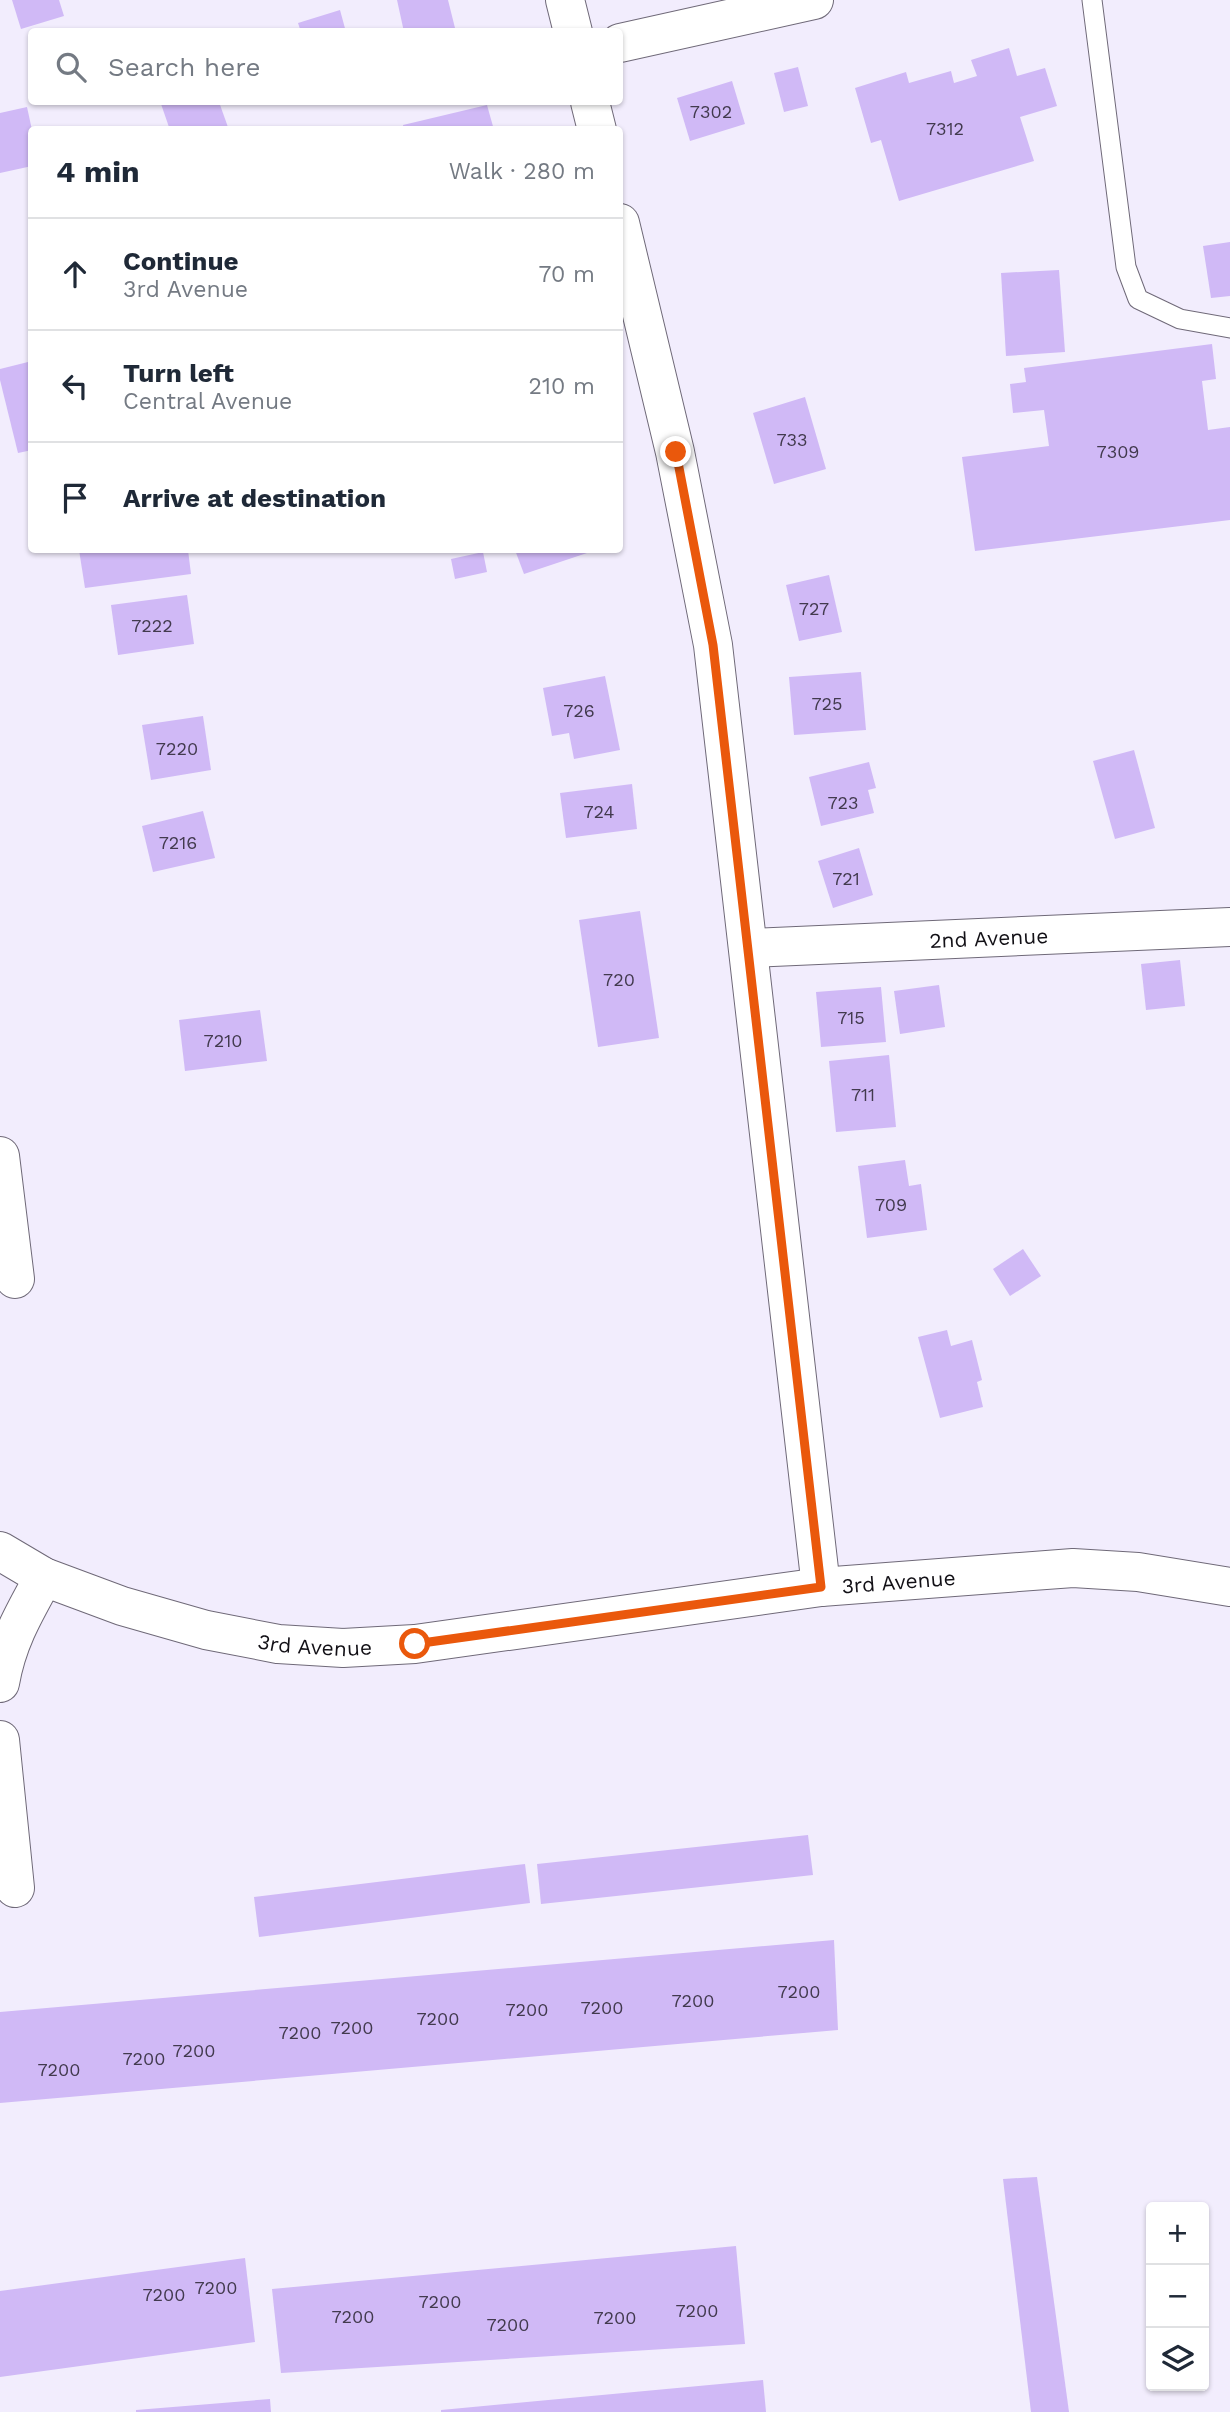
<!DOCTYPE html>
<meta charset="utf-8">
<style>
:root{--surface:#fff;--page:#f6f6f7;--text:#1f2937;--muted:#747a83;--line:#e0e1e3}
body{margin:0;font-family:"Work Sans",sans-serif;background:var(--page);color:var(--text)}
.controls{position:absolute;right:21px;bottom:21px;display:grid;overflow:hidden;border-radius:7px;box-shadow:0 2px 5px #0004}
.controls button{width:63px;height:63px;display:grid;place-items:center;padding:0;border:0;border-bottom:2px solid var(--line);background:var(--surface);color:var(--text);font:35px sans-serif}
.stop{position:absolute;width:21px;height:21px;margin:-16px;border:5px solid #ea580c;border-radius:50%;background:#fff}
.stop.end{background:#ea580c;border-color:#fff;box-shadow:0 2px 7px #0008}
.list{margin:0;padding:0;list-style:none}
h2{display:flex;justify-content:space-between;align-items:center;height:91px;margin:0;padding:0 28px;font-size:30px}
h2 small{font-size:23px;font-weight:400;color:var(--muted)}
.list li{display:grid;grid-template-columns:46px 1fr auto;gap:21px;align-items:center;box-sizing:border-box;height:112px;padding:0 28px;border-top:2px solid var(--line)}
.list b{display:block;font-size:26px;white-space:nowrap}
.list p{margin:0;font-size:23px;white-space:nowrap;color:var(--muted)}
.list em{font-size:23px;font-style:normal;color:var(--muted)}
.icon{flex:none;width:38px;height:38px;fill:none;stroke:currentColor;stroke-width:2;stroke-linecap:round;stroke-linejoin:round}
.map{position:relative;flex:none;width:1230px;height:2412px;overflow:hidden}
.search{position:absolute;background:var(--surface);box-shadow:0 2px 5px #0004;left:28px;top:28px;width:595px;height:77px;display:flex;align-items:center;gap:18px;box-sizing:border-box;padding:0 24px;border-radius:7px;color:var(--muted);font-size:26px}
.panel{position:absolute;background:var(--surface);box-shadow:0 2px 5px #0004;left:28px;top:126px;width:595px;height:427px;border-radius:7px}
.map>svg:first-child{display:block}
.building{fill:#d0b9f6}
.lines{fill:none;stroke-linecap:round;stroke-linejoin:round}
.lane-casing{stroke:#6f6978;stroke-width:21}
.street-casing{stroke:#6f6978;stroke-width:40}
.secondary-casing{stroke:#6f6978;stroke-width:40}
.lane{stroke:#fff;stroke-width:19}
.street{stroke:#fff;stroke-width:38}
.secondary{stroke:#fff;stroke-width:38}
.route{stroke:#ea580c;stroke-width:9}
.labels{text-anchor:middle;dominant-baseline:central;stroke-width:7;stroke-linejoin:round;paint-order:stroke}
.number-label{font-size:18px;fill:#423a4e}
.street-label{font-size:21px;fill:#121016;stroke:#fff}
</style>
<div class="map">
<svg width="1230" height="2412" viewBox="0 0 1230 2412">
<rect width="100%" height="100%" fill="#f2edfd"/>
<g class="building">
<polygon points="12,0 59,0 64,16 21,29"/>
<polygon points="397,0 448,0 456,32 404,32"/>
<polygon points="340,10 346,32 301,32 298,23"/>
<polygon points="1009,48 1017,76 1045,68 1057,106 1020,117 1034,161 899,201 881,140 871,143 855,88 906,72 909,83 951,71 954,83 977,76 971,60"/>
<polygon points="798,67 808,106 784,112 774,73"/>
<polygon points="732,81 745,124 690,141 677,98"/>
<polygon points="167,102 219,102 229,130 170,130 161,104"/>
<polygon points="487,105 494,130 404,130 403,125"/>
<polygon points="27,107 32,130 32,166 0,173 0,113"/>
<polygon points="1230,242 1230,296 1211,298 1203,246"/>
<polygon points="1059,270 1065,352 1006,356 1001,273"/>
<polygon points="1212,344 1216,379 1202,381 1208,430 1230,427 1230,520 975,551 962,457 1049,446 1044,410 1013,413 1010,384 1026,382 1024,368"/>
<polygon points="32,361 32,450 18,453 0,380 0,369"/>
<polygon points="805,397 826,469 774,484 753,413"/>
<polygon points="79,550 188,550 191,574 85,588"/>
<polygon points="515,550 596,550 524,574"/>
<polygon points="483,552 487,572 455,579 451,559"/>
<polygon points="829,575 842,632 799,641 786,585"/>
<polygon points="187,595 194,644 118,655 111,605"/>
<polygon points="861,672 866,730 794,735 789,677"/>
<polygon points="605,676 620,750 574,759 569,733 552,736 543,688"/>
<polygon points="203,716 211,770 151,780 142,725"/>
<polygon points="1134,750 1155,828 1115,839 1093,761"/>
<polygon points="869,762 876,788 868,790 874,813 821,826 809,777"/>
<polygon points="632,784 637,829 566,838 560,793"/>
<polygon points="203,811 215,858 153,872 142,826"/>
<polygon points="859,848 873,895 833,908 818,861"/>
<polygon points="640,911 659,1038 598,1047 579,920"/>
<polygon points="1180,960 1185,1006 1146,1010 1141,964"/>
<polygon points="939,985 945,1027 900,1034 894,991"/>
<polygon points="881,987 886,1042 821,1047 816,992"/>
<polygon points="260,1010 267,1061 185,1071 179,1020"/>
<polygon points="889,1055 896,1127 836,1132 829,1061"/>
<polygon points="905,1160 909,1186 921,1184 927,1230 867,1238 858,1166"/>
<polygon points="1023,1249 1041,1276 1010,1296 993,1269"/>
<polygon points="947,1330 951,1346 972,1340 982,1380 977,1382 983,1407 940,1418 918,1337"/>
<polygon points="808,1835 813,1875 541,1904 537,1864"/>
<polygon points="525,1864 530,1903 259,1937 254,1897"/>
<polygon points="834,1940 838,2030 0,2103 0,2012"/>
<polygon points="1037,2177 1069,2412 1031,2412 1003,2179"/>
<polygon points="736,2246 745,2344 281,2373 272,2289"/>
<polygon points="245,2258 255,2342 0,2377 0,2291"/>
<polygon points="763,2380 766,2412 441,2412 441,2410"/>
<polygon points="270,2399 271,2412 136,2412 136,2410"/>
</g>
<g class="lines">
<defs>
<polyline id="lane" points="1092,0 1126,267 1138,299 1180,319 1230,328"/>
<g id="street">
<polyline points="565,0 573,32"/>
<polyline points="620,43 814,0"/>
<polyline points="590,102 597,130"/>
<polyline points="620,223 675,452 713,645 821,1587"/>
<path id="s1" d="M 749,948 L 1230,927"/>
<polyline points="0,1156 15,1279"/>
<path d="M 0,1683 C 7,1642 24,1613 44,1577"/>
<polyline points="0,1740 15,1888"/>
</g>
<g id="secondary">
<path id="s2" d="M 0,1551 L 44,1577 L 122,1606 L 206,1630 L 278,1644 L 343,1648 L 415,1644 L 821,1587 L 1073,1568 L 1138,1572 L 1230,1587"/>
</g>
</defs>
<use href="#lane" class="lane-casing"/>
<use href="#street" class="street-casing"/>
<use href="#secondary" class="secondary-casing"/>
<use href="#lane" class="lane"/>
<use href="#street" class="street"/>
<use href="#secondary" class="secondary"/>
</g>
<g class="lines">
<polyline class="route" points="415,1644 821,1587 713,645 676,452"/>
</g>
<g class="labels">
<g class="number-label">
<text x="711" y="111">7302</text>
<text x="945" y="128">7312</text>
<text x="792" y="439">733</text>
<text x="1118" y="451">7309</text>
<text x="814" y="608">727</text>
<text x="152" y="625">7222</text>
<text x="827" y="703">725</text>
<text x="579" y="710">726</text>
<text x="177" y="748">7220</text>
<text x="843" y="802">723</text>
<text x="599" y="811">724</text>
<text x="178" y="842">7216</text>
<text x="846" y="878">721</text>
<text x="619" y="979">720</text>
<text x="851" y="1017">715</text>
<text x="223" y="1040">7210</text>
<text x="863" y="1094">711</text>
<text x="891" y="1204">709</text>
<text x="799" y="1991">7200</text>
<text x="693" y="2000">7200</text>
<text x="602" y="2007">7200</text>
<text x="527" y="2009">7200</text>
<text x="438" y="2018">7200</text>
<text x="352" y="2027">7200</text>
<text x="300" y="2032">7200</text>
<text x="194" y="2050">7200</text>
<text x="144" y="2058">7200</text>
<text x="59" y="2069">7200</text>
<text x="216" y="2287">7200</text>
<text x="164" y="2294">7200</text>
<text x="440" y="2301">7200</text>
<text x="697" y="2310">7200</text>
<text x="353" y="2316">7200</text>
<text x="615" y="2317">7200</text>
<text x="508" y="2324">7200</text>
</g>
<g class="street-label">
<text stroke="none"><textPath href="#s1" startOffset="240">2nd Avenue</textPath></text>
<text stroke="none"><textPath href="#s2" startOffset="920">3rd Avenue</textPath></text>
<text stroke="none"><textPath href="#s2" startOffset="332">3rd Avenue</textPath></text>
</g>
</g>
</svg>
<div class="controls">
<button>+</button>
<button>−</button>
<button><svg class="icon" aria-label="layers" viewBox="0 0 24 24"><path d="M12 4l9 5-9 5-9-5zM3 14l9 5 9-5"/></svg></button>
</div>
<div class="stop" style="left:415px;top:1644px"></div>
<div class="stop end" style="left:676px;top:452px"></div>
<div class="search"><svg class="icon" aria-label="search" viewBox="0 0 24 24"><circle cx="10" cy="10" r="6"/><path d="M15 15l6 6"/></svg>Search here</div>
<section class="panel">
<h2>4 min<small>Walk · 280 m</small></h2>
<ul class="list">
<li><svg class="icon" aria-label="ahead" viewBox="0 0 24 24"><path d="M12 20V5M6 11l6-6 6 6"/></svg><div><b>Continue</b><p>3rd Avenue</p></div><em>70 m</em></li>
<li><svg class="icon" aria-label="left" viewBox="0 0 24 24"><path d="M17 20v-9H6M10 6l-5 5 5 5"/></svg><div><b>Turn left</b><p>Central Avenue</p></div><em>210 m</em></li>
<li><svg class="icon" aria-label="arrive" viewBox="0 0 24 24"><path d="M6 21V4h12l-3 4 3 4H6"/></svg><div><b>Arrive at destination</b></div></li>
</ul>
</section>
</div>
